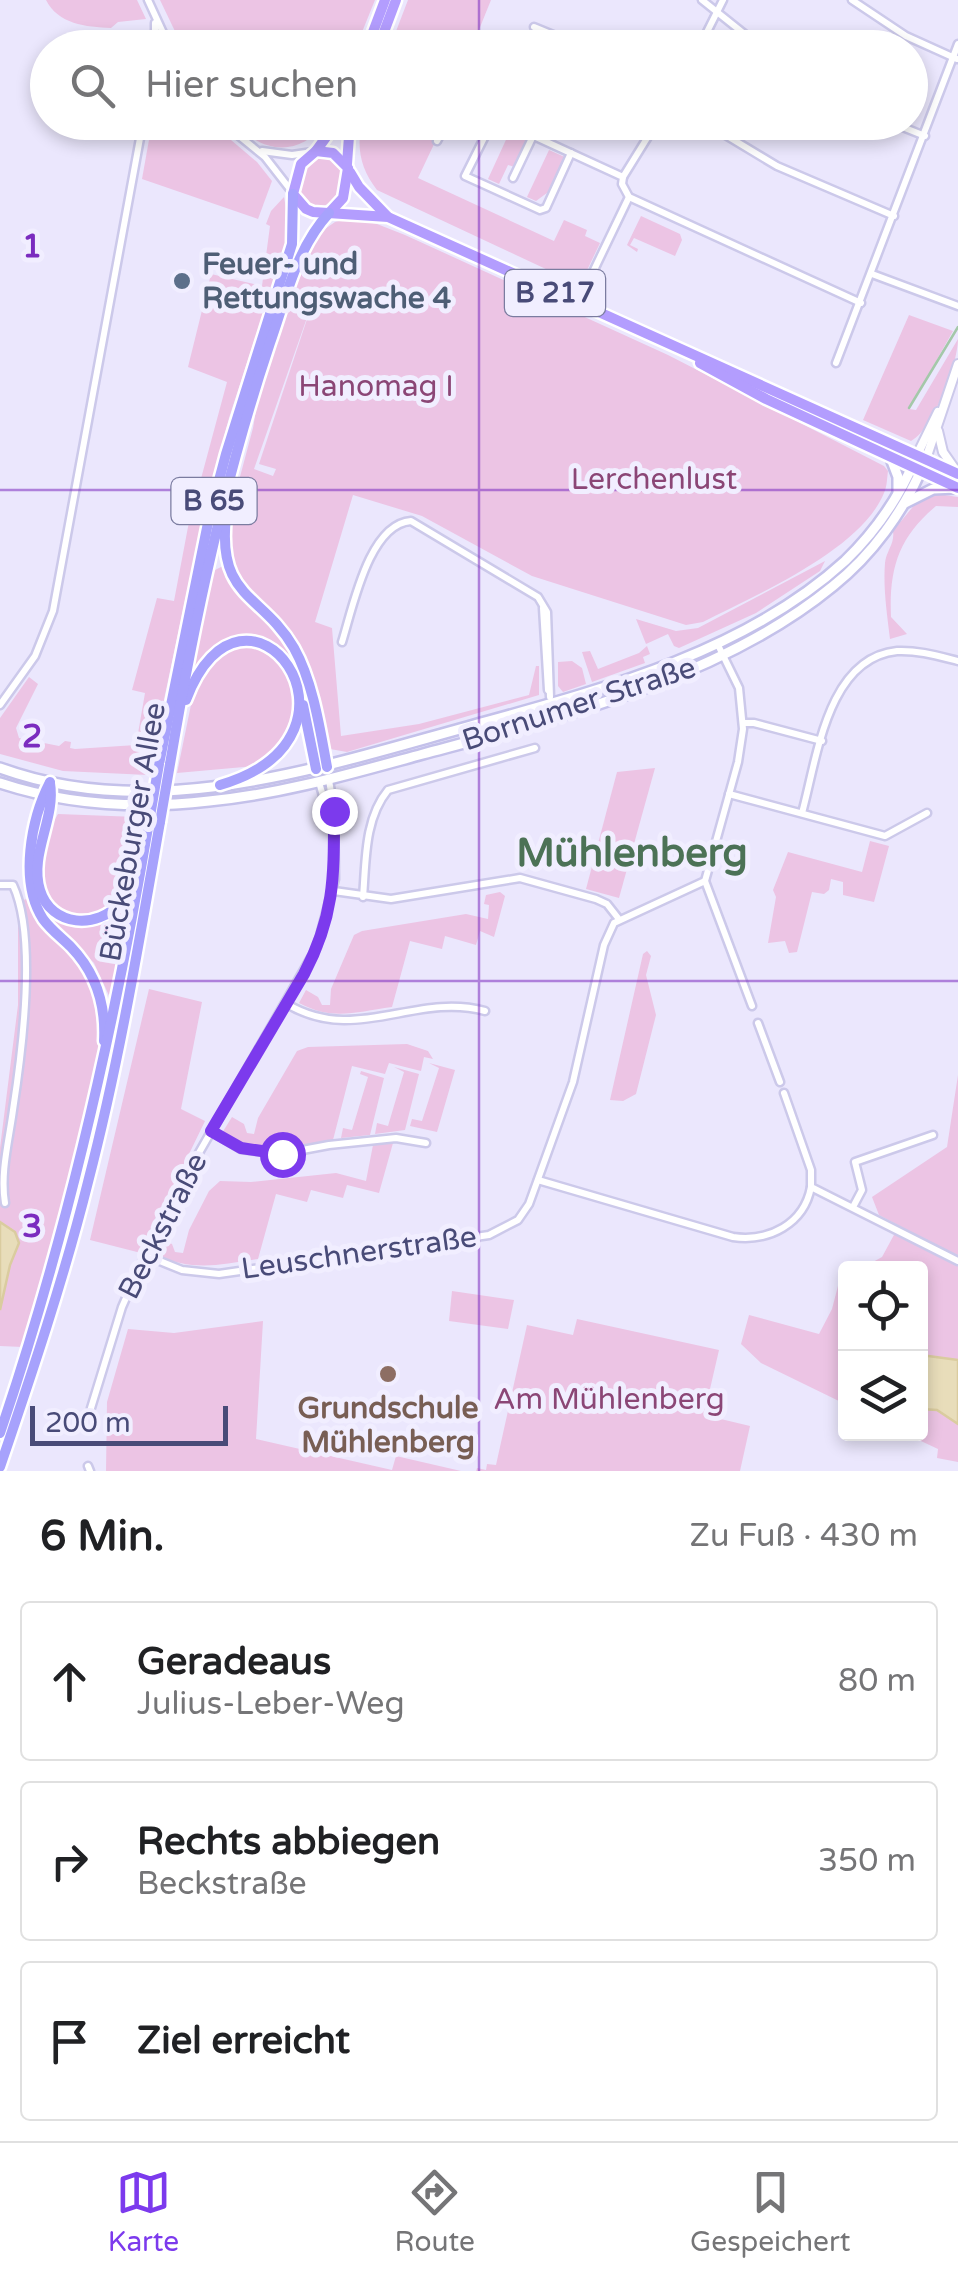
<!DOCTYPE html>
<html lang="de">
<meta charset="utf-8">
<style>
:root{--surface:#fff;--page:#f2f2f2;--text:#202124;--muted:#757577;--line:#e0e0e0;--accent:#7c3aed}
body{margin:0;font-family:"Varela Round",sans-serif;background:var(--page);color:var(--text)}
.controls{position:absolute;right:30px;bottom:30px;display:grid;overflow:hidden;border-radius:10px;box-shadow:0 5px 15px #0003}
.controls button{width:90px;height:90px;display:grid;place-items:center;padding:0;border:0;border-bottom:2px solid var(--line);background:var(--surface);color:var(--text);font:50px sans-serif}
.scale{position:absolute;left:30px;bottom:25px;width:198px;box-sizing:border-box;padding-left:10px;border:5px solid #494b78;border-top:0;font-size:28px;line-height:35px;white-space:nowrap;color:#494b78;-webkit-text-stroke:8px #f1eeff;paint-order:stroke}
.stop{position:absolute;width:30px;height:30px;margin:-22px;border:8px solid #7c3aed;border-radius:50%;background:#fff}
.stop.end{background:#7c3aed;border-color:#fff;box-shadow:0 2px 10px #0008}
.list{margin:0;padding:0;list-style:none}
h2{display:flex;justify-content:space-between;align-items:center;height:130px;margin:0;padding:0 40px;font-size:42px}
h2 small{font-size:32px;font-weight:400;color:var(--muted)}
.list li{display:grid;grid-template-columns:65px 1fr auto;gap:30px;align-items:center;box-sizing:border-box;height:160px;margin:0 20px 20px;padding:0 20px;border:2px solid var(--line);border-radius:10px}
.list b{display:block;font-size:38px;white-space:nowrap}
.list p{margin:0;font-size:32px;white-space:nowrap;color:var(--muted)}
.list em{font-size:32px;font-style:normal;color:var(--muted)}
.icon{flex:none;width:55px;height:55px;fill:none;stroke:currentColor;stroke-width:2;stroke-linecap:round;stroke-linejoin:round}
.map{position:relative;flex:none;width:958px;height:1471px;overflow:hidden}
.search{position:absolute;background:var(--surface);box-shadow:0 5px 15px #0003;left:30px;right:30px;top:30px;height:110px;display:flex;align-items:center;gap:25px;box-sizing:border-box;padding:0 35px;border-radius:55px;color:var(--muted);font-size:38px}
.sheet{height:670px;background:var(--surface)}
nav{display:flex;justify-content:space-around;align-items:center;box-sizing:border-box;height:140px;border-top:2px solid var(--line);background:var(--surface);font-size:28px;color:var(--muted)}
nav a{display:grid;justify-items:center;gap:5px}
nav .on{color:var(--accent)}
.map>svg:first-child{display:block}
.green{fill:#ecc4e4;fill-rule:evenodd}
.water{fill:#e8ddba;stroke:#dacc9f;stroke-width:2.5}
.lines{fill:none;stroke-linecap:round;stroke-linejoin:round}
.minor-casing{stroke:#ccc9ea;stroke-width:11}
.tertiary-casing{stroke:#ccc9ea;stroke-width:12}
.secondary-casing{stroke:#c4c1ea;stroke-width:14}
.primary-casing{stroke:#fff;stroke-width:15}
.trunk-casing{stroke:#fff;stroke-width:15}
.minor{stroke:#fff;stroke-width:6}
.tertiary{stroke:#fff;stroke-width:8}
.secondary{stroke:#fff;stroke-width:9}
.primary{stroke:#b39dfe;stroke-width:10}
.trunk{stroke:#a7a2fc;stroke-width:10}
.tram{stroke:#a4c8a9;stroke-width:2.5}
.trunk-bridge-casing{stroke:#fff;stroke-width:15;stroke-linecap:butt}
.trunk-bridge{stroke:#a7a2fc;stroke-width:10}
.route{stroke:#7c3aed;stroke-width:12}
.grid{fill:none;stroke:#7b2cbf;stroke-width:2.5;stroke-opacity:0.55}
.service-dot{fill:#5c6f8a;stroke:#f1eeff;stroke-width:4}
.education-dot{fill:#8d6e63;stroke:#f1eeff;stroke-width:4}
.labels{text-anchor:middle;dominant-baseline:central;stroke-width:10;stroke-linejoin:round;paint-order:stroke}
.shield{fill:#f1eeff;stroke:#7b7ca0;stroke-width:2.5}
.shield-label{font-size:28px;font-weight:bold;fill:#494b78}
.service-label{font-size:30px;font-weight:bold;fill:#4e5e75;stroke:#f1eeff;text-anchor:start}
.park-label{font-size:30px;fill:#8b4676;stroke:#f1eeff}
.street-label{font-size:30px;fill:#494b78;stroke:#f1eeff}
.education-label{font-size:30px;font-weight:bold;fill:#785e54;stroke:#f1eeff}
.district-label{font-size:40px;font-weight:bold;fill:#4c7256;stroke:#f1eeff}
.grid-label{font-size:32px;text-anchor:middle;font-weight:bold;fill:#7b2cbf;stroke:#f1eeff;stroke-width:10;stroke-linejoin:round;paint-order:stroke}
</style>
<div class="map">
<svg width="958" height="1471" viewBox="0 0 958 1471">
<rect width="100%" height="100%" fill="#ebe7fd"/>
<g class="green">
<path d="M 46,0 L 137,0 L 146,19 L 118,22 L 111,28 C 86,27 58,24 46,0 Z"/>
<polygon points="160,0 375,0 356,47 183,48"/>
<polygon points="408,0 491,0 472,47 390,47"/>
<path d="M 362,122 L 444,123 L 418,178 L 554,241 L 564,220 L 587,230 L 585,236 L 600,243 L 580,285 L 377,190 C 361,169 356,149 362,122 Z"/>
<polygon points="211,123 257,162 272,181 258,219 142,179 152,123"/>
<path d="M 236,123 L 325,123 C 300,157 262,154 236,123 Z"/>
<polygon points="510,131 529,141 515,167 508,165 499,184 488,179"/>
<polygon points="549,150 567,158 551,190 536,201 527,197"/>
<path d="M 320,156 L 336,160 L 342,175 L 335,199 L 321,208 L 304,201 C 296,184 300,161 320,156 Z"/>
<polygon points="284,197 289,225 286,243 229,418 201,525 148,775 63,771 0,754 0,718 29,677 38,684 16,728 19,738 59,746 65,741 71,742 70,748 75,749 136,745 145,693 132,690 157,598 174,601 188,527 227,382 188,367 211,274 262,286 270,226 266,224 271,211"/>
<polygon points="641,216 680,234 682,240 675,256 634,238 630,245 638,249 637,252 627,245"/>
<path d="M 350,218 L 377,224 L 405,235 L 668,355 L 884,466 L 888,471 C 887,478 887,487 884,493 C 861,550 756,595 703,622 L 686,625 L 532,576 L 422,516 L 353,495 L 315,622 L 332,628 L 341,736 L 419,724 L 529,695 L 536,666 L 539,666 L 539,695 L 347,752 L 330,749 L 305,659 L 290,630 L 252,593 L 238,572 L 231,550 L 229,518 L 253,428 L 260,386 L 300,269 L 322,231 L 335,222 ZM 316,292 L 259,464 L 276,469 L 273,476 L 254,469 Z"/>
<path d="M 909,315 L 953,331 L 909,409 L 916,410 L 958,339 C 958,363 933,430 911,441 L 863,420 Z"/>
<path d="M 938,494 L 958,497 L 958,507 L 936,506 C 898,538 889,569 891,617 L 907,634 L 890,639 C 887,614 883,588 885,563 C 886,551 895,544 893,531 L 916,503 Z"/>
<polygon points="825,561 820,571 756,613 679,648 674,646 668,634 646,644 636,619 676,631 698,628"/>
<path d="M 225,565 C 238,608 261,608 284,639 C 307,670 311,716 320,753 C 298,713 315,650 253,638 C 221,633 206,657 190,677 L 211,572 Z"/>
<path d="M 240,646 C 248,647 257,647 264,650 C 276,655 284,667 289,678 C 302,714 283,744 255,766 L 177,773 L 193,695 L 215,657 Z"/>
<polygon points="647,646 650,654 643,657 645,663 592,682 582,652 590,651 598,669 639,653"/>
<polygon points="572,661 582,668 586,684 563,692 558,686 558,662"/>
<polygon points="655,768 619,898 586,889 617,772"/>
<path d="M 58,814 L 137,817 C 133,841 133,872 119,893 C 105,917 63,927 47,898 C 35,876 46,833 58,814 Z"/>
<polygon points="870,841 889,846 874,902 843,895 843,882 831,879 829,890 824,894 812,892 797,952 789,953 785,941 768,943 776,897 773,890 788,852 862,872"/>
<path d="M 500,892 L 505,896 L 494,937 L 480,931 L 476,945 L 445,936 L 442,949 L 410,941 L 392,1007 C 355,1012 333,1021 299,1003 L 306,990 L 318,997 L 322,1005 L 330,1005 L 331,989 L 354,935 L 362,931 L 466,914 L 488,919 L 489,905 L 484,904 L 486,895 Z"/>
<path d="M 29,898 C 44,936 86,957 97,998 C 108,1038 91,1087 82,1126 C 64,1201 44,1274 23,1347 L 0,1346 L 0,1148 L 18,1005 L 18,902 Z"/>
<path d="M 47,910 C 82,933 90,927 126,911 L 112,1002 L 94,963 L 46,914 Z"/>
<polygon points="647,951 651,956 646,975 656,1015 636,1094 623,1101 610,1100 643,954"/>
<polygon points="149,989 202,1002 181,1109 205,1121 141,1253 90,1240"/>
<path d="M 407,1044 L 428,1051 L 433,1059 L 424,1057 L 421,1071 L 389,1063 L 385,1074 L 352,1066 L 333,1140 C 291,1148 260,1156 222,1133 L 232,1117 L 244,1124 L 247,1133 L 254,1134 L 258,1118 L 297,1051 L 308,1047 Z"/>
<polygon points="429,1063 455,1070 437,1132 410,1126 412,1119 422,1121 439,1068"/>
<polygon points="394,1067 419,1074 405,1130 375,1134 377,1123 388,1126 404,1072"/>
<polygon points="361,1071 384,1078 370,1135 341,1138 343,1128 352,1130 368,1077 360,1074"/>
<polygon points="958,1075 958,1257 879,1215 872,1197 947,1147"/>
<path d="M 393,1143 L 379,1193 L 347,1185 L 343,1198 L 311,1190 L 307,1202 L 276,1194 L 258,1259 C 217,1265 194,1272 154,1254 L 161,1239 L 172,1244 L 175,1252 L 183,1253 L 189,1230 L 209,1191 L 220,1181 L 251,1182 L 336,1173 L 366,1181 L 373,1145 Z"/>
<polygon points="895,1233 958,1264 958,1462 937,1458 938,1449 906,1434 920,1434 920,1268 862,1268 882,1257"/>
<polygon points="845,1278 845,1404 761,1363 741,1344 749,1315 819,1334 832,1309 839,1282"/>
<polygon points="452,1291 514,1300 508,1329 449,1321"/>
<polygon points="577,1319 719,1350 704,1415 750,1426 740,1471 476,1471 477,1468 486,1470 487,1464 496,1465 527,1325 573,1335"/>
<polygon points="263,1321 256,1439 392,1470 396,1456 461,1471 106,1471 107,1402 128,1329 174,1333"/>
</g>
<g class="water">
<polygon points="0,1222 15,1232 19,1243 10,1265 0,1310"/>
<polygon points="921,1355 958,1360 958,1424 937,1410 921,1409"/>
</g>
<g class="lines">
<defs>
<g id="minor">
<polyline points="148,0 170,48"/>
<polyline points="702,0 762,48"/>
<polyline points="852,0 906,36 957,59"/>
<polyline points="534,27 585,48"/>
<polyline points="155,48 155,23"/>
<polyline points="699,48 723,0"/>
<polyline points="222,122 265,157 293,193"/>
<polyline points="492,122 465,176 540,210 546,208 571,153"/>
<polyline points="503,122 623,177 622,184 629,197 861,303"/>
<polyline points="704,122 777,166 894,216"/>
<polyline points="890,122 925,136"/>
<polyline points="437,141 447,122"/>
<polyline points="262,151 292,155 313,152"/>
<polyline points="623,177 657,122"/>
<polyline points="513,178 533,136"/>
<polyline points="593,272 629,197"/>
<polyline points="872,274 958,306"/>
<polyline points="836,363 958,44"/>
<polyline points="543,608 548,690"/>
<path d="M 342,642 C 353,607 369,524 411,521 L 538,597 L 547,612 L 550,697"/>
<polyline points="717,643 739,688 743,729 738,762 705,881 752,1006"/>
<polyline points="0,705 35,656 53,611 143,122"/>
<polyline points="743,723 754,723 822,741"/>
<polyline points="319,782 331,824"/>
<polyline points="729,794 885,836 927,813"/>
<path d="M 802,813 C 817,759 827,658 897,651 C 918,650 938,656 958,661"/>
<path d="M 0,885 L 13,885 C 37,937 22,1052 13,1110 C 9,1140 0,1173 5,1203"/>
<polyline points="334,891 391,899 520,878 596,899 607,904 618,918"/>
<path d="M 363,897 C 366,862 364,819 388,790 L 535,748"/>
<path d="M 287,1004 C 356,1045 415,992 485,1011"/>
<polyline points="758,1023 780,1082"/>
<polyline points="784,1093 811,1170 811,1187 958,1261"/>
<polyline points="211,1131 241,1149 281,1154 329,1145 396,1138 426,1143"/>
<path d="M 538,1180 L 733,1237 C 769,1242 804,1224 811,1187"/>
<polyline points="853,1207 862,1190 855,1162 933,1135"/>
<polyline points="145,1255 182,1270 219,1274 489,1235 518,1220 529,1204 573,1082 604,945 614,923 705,881"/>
<polyline points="91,1408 122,1307 161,1219 317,947 335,879 334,811 329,780"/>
<polyline points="88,1466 90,1471"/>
</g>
<g id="tertiary">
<polyline points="938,431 943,452 957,472"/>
<polyline points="917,455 938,412"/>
<polyline points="926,459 958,364"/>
</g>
<g id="secondary">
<polyline points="890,456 898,477 898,491"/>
<polyline points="905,503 933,489 956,488"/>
<path d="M 0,768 C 153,824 318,768 467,727 C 597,691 743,654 845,561 C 874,533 898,499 914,462"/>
<path d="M 0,783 C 67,805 139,809 209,801 C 282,794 353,773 423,754 C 561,717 721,678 833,586 C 872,555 903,512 923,466"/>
</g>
<g id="primary">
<polyline points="367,48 385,0"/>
<polyline points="378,48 396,0"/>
<polyline points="337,122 316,151 301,164 293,194 306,209 313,212 388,217 958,474"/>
<polyline points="316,151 333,153 348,168 343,198 330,212"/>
<polyline points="347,164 350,122"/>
<polyline points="350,172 359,187 387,216"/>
<polyline points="700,363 766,399 958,488"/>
</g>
<g id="trunk">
<path d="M 226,517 C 217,599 262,593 294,648 C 313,682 320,729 327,767"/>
<path d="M 186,700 C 244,546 389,735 220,785"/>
<polyline points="303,705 316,769"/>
<polyline points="159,764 209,518 226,454 292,244 293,194"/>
<path d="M 170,764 C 194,621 224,480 270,343 C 286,298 296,249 329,213"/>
<path d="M 50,782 C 31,819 19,882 43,919 C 51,930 62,938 71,947 C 96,973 106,1005 104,1041"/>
<path d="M 50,783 C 56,819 29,854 40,890 C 51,927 98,930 121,902 C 129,892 133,879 136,867"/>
<path d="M 0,1433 C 68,1233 114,1029 149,822"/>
<path d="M 0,1467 C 32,1373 64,1278 88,1182 C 119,1063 139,942 160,822"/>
</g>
</defs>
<use href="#minor" class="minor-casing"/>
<use href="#tertiary" class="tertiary-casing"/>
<use href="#secondary" class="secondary-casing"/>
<use href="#primary" class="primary-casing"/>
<use href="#trunk" class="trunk-casing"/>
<use href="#minor" class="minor"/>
<use href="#tertiary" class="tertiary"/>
<use href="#secondary" class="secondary"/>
<use href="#primary" class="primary"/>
<use href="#trunk" class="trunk"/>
<polyline class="tram" points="909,408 958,327"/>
<defs>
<g id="trunk-bridge">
<polyline points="149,822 159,764"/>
<polyline points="160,822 170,764"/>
</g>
</defs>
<use href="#trunk-bridge" class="trunk-bridge-casing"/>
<use href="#trunk-bridge" class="trunk-bridge"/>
</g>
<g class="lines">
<path class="route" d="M 282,1154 L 241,1148 L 211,1131 L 304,974 C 335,915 334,876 334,811"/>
</g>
<path class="grid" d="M 479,0 L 479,48M 479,122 L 479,1471M 0,490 L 958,490M 0,981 L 958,981"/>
<circle class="service-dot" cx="182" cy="281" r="10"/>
<circle class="education-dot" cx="388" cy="1374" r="10"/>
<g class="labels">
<g class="shield">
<rect x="505" y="270" width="100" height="46" rx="8"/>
<rect x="171.5" y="478" width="85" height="46" rx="8"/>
</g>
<g class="shield-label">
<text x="555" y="293">B 217</text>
<text x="214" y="501">B 65</text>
</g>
<g class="service-label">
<text x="202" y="264">Feuer- und<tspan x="202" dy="34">Rettungswache 4</tspan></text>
</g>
<g class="park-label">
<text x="376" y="386">Hanomag I</text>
<text x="654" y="479">Lerchenlust</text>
<text x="609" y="1399">Am Mühlenberg</text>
</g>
<g class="street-label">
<text transform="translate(579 704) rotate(-18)">Bornumer Straße</text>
<text transform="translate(133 832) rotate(-80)">Bückeburger Allee</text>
<text transform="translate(163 1226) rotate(-63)">Beckstraße</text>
<text transform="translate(359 1253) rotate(-8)">Leuschnerstraße</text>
</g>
<g class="education-label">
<text x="388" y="1408">Grundschule<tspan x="388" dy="34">Mühlenberg</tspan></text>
</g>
<g class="district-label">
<text x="632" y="853">Mühlenberg</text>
</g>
</g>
<g class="grid-label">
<text x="32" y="257">1</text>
<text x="32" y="747">2</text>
<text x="32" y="1237">3</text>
</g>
</svg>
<div class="controls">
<button><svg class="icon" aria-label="locate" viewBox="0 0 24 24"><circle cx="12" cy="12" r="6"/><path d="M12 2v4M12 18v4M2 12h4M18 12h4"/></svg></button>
<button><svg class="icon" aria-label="layers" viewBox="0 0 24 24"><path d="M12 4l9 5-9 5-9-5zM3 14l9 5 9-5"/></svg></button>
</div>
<div class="scale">200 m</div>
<div class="stop" style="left:282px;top:1154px"></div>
<div class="stop end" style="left:334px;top:811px"></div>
<div class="search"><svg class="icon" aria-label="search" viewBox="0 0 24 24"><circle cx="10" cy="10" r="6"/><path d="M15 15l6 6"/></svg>Hier suchen</div>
</div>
<section class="sheet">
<h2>6 Min.<small>Zu Fuß · 430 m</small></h2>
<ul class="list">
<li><svg class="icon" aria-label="ahead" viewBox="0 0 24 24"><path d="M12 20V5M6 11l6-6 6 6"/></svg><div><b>Geradeaus</b><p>Julius-Leber-Weg</p></div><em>80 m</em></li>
<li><svg class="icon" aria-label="right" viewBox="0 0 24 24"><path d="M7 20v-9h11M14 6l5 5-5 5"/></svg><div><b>Rechts abbiegen</b><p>Beckstraße</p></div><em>350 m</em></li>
<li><svg class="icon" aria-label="arrive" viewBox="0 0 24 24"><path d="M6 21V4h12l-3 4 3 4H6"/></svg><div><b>Ziel erreicht</b></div></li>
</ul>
</section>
<nav>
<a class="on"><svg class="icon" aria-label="map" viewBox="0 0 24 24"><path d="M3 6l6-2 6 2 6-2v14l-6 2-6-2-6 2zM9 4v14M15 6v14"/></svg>Karte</a>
<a><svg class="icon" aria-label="directions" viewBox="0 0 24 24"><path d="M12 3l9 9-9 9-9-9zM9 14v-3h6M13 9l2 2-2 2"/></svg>Route</a>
<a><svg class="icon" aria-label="saved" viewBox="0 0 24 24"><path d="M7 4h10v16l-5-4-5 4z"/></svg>Gespeichert</a>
</nav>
